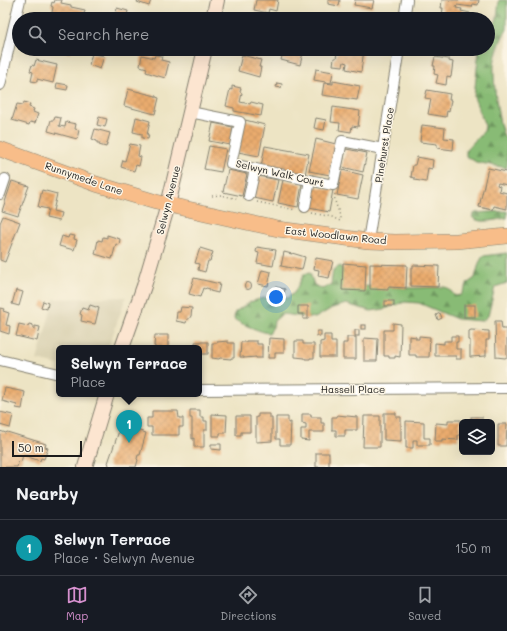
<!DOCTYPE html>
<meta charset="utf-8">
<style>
:root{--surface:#171b24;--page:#20242c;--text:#f1f3f6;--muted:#9ea1a6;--line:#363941;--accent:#d690ce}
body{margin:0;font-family:Mali,sans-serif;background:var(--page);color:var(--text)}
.controls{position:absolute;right:12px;bottom:12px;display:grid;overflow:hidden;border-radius:6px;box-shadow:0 4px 16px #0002}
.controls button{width:36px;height:36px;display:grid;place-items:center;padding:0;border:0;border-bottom:1px solid var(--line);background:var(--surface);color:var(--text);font:20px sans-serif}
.scale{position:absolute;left:12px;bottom:10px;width:70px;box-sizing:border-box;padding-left:4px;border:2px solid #1c1c1c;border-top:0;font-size:11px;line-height:14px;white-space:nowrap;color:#1c1c1c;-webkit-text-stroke:3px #fcf5e5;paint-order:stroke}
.you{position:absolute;left:276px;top:297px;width:14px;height:14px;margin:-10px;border:3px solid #fff;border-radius:50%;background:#1a73e8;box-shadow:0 0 0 6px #1a73e833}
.badge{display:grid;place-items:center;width:26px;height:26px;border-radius:50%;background:var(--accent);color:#fff;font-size:13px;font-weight:700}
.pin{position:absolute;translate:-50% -33px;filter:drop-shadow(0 1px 2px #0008)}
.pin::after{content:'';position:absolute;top:21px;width:14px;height:12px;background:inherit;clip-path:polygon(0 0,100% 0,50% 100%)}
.popup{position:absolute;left:56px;top:345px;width:146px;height:52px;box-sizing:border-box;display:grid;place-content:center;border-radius:6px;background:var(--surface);filter:drop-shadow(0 1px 3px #0005);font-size:13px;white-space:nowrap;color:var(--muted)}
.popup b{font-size:15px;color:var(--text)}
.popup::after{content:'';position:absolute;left:50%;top:100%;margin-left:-8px;border:8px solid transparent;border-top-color:var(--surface)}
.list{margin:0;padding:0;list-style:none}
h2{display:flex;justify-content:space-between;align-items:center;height:52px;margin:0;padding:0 16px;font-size:17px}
h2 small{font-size:13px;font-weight:400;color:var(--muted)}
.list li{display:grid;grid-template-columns:26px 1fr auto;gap:12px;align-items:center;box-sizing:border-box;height:56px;padding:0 16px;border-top:1px solid var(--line)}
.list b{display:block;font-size:15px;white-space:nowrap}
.list p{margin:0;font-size:13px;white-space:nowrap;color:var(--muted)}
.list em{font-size:13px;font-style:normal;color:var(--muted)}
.icon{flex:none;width:22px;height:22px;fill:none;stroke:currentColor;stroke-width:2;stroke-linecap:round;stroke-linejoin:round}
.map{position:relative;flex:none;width:507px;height:467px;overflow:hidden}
.search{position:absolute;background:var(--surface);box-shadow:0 4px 16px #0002;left:12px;right:12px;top:12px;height:44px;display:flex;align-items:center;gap:10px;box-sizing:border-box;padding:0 14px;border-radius:22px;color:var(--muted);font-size:15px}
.sheet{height:108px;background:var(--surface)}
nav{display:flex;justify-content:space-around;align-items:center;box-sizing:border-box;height:56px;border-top:1px solid var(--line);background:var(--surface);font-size:11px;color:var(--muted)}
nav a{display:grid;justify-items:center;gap:2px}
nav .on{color:var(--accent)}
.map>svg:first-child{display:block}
.built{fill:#dbd3b4}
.forest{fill:url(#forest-firs);stroke:#526c48}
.building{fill:url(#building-cross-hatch)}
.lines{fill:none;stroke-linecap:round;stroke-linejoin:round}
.street-casing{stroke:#848070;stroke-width:12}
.secondary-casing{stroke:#848070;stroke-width:16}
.primary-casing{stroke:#848070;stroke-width:16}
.path{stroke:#848070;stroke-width:1.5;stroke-dasharray:1 3;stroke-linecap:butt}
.street{stroke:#fff;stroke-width:10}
.secondary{stroke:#fce5d0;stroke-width:14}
.primary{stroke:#f8bd89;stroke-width:15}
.labels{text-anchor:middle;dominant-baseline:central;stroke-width:3;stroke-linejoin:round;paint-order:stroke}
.street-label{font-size:10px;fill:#1c1c1c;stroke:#fcf5e5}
</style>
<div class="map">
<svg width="507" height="467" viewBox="0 0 507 467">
<defs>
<pattern id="forest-firs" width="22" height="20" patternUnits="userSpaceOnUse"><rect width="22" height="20" fill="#88bb75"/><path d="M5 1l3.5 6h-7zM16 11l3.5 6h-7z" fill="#6e975f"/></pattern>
<pattern id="building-cross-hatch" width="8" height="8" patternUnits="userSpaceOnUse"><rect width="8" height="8" fill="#eaac6e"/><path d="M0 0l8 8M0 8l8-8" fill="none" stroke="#c8935f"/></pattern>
</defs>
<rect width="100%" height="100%" fill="#fcf5e5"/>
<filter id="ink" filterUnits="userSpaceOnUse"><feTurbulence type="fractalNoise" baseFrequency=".025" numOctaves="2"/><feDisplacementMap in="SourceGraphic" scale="8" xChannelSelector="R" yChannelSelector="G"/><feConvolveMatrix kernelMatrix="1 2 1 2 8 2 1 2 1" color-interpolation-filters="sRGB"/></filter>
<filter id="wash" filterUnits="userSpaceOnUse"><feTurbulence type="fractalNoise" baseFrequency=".012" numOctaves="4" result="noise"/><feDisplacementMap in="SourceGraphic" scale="16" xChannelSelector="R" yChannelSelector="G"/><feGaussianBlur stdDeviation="0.9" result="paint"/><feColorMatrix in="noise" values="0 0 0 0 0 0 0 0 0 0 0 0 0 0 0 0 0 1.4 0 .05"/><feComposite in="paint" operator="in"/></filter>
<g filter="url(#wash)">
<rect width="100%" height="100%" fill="#ede4c4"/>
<polygon class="built" points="126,297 108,348 59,348 59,365 37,360 54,299"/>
<g class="forest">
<path d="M 499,0 L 507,0 C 507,9 507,19 507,28 C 507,31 504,33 503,36 C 499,45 495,56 494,65 C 493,78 498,133 507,140 L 507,168 L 476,162 L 466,156 L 466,150 L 484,131 L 485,126 L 474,97 L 479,49 L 488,49 L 488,27 L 493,26 L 497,19 Z"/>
<path d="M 507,211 L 507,218 C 498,219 479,225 472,217 L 475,213 Z"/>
<path d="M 507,253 L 507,283 L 495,287 L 488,316 L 482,321 L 457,319 L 419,303 L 405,302 L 384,309 L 371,311 L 346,304 L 332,308 L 315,318 L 282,314 L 274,321 L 273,327 L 269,333 C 263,333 239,323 234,319 L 235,312 L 250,302 L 263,298 L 287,298 L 294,293 L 304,274 L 310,273 L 314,285 L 322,289 L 331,285 L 333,270 L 340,266 L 348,276 L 361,286 L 413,288 L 444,287 L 448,288 L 455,296 L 461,295 L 468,283 L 475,278 L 479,263 L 483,256 Z"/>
</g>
<g id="blocks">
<g class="building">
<polygon points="55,0 62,0 61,3 71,5 71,7 85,10 83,18 77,17 76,19 57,19 51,18 53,7 51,6 52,2 54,3"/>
<polygon points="138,0 151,0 149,6 137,2"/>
<polygon points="256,0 278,0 276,11 269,9 268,13 254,10"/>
<polygon points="328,0 340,0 339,6 328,4"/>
<polygon points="355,0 374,0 372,8 354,5"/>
<polygon points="442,0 479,0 478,5 473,4 472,7 457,5 456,8 462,9 461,11 470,13 469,19 442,16 443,8 441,8"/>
<polygon points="117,8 128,11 126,19 115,19"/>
<polygon points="345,16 360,18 360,19 345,19"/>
<polygon points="55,49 71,49 70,53"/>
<polygon points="284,49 303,53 300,65 281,60"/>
<polygon points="338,49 344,49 344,51 349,51 349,49 364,49 361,72 346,69 347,63 344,62 343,66 333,65 334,58 336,58"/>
<polygon points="92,53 104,56 100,69 89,65"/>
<polygon points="142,55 154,58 155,55 162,56 161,60 169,62 165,78 146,72 147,68 140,66"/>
<polygon points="242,55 261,60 259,67 261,67 259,77 238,71"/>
<polygon points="435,57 449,59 449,61 453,62 451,77 447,76 446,85 436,83 438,75 434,74 435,66 433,66"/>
<polygon points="36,60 57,65 53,83 37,79 37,82 31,81 33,72 30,71 32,65 34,66"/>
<polygon points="316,69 333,72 331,83 314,80"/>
<polygon points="333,81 360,86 357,100 322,95 324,83 333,84"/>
<polygon points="57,83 68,85 67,90 56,88"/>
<polygon points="277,83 282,84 281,88 276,87"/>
<polygon points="232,86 241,88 240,92 242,93 240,102 250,104 251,102 263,105 261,116 234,111 234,108 226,106 230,89 232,90"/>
<polygon points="128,89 156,96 156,97 159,98 155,114 124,106"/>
<polygon points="427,90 450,94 449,100 451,100 449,112 447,111 446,117 428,114 431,99 425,98"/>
<polygon points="24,102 30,104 29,107 34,109 33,112 38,114 35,123 30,122 29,125 12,120 17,104 23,105"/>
<polygon points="333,107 360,111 358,127 352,126 351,132 339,130 340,123 331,122"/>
<polygon points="55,117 61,118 59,126 65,127 66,122 76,124 75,129 79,130 77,139 48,131 51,120 54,120"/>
<polygon points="99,117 107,119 105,127 97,125"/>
<polygon points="136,117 150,121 147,135 149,135 148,139 142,138 142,134 133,132"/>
<polygon points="316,118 326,120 324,130 314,128"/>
<polygon points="245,120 265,125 259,156 238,152"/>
<polygon points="213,123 233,127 230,145 209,141"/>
<polygon points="422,125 445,128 444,138 454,139 453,150 437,148 437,144 420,142"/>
<polygon points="95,129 110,133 106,147 99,145 100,143 97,143 97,141 92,139"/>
<polygon points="316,139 336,144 330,175 309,171"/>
<polygon points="130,144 140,146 138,156 141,157 139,166 136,165 134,171 121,167 123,160 125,161"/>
<polygon points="209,146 226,149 221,172 204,169"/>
<polygon points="265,146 309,154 305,175 261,167"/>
<polygon points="346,149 367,153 363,172 342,167"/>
<polygon points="417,157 433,160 432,169 428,168 426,182 415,180 415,178 411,177 413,165 415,165"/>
<polygon points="488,168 507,172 507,185 498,183 497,185 500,186 499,191 507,193 507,209 494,206 493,210 479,207"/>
<polygon points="228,170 247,174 242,196 223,192"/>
<polygon points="342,170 363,175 358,199 337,195"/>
<polygon points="258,176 278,180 273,202 254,198"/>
<polygon points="283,180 302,184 298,207 278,203"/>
<polygon points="12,181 29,186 18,216 2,211"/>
<polygon points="314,186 333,190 329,212 309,208"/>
<polygon points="42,190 57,194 53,211 61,213 59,221 46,218 48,209 38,207"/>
<polygon points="3,216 20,222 5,262 0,260 0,223"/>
<polygon points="69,235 75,236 74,239 77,240 74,250 59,246 62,236 68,238"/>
<polygon points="107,235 120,239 119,245 116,244 112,259 95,254 98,240 102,241 103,237 107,238"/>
<polygon points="257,247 276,250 273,266 257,263 259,253 256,252"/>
<polygon points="200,248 213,252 210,261 208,261 205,272 198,270 199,264 195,263"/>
<polygon points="284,252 292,254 292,253 305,257 302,270 281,266"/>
<polygon points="316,258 333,261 329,278 318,276 319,270 314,269"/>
<polygon points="343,263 366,265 365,291 342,290"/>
<polygon points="370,264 407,265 406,288 388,287 388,290 370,289"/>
<polygon points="413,265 439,266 438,287 411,286 411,268 413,268"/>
<polygon points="262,270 271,272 268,286 258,284"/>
<polygon points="194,278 220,284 218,293 210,291 210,289 206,288 205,289 203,288 200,297 189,294"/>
<circle cx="248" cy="286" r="3.5"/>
<polygon points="276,287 285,289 283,298 274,296"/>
<polygon points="16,290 23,292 19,306 12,304"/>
<polygon points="43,301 48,303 47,309 41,307"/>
<rect x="385" y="301" width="9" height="5"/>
<polygon points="90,305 99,308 95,324 81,321 82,315 80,314 82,308 88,310"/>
<rect x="464" y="305" width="11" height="12"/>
<polygon points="298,306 308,306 308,319 303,319 303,314 298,314"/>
<polygon points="181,307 192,308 191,316 189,319 187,319 186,323 176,321 177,312 180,312"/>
<polygon points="0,308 4,309 3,311 9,313 6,325 10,326 9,334 0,331"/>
<polygon points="440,313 442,318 438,320 436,315"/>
<polygon points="495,321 501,321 502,329 507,329 507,357 505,358 496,357"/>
<polygon points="393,323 401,324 400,357 395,356 395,358 389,358 389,356 384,356 384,330 393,330"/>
<polygon points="19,324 28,326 29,324 33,325 33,328 35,329 35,326 40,327 37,341 16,336"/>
<rect x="361" y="325" width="5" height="4"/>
<rect x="355" y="330" width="4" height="6"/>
<polygon points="471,330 489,331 489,340 486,340 486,356 470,357 470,340 469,340 469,331"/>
<rect x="317" y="331" width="4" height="5"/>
<polygon points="155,335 168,335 168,348 155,348 155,346 154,346"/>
<polygon points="324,335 331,335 331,342 336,342 336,357 320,357 320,342 324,341"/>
<polygon points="409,336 416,337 416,339 419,339 419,336 430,337 429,357 416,357 416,355 409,355"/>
<polygon points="451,336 458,336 458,342 456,342 456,349 461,349 461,359 456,359 456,356 435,356 435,343 444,344 444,341 451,341"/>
<polygon points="347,337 356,337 356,359 343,359 343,343 347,343"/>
<polygon points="269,338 284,339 284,353 275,353 275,358 268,358"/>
<polygon points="364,338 378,339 377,361 364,361"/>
<polygon points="228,341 228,343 234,343 234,358 231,358 231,359 220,358 219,359 212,358 212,343 217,343 217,342"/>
<polygon points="246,341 257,341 257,344 262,344 262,358 256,358 256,357 244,358 244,357 240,357 241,342 246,342"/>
<polygon points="295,341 303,341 303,344 314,344 314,358 310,358 310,359 305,359 305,358 295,357"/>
<polygon points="195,342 208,342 208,354 199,354 199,348 195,348"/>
<polygon points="5,388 25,392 22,409 16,408 17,405 2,401"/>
<polygon points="190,410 200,410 200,417 204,417 204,421 207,421 207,430 204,430 204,447 194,447 194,438 192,439 192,418 190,418"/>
<polygon points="152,411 178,411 179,418 183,418 183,427 179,427 179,435 152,435 152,427 147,427 147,418 152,418"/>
<polygon points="0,412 13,415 10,428 0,425"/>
<polygon points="384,413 396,413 396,417 401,417 401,441 384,440"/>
<polygon points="212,414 227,415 226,433 220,433 220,436 212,436"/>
<polygon points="258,414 270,414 270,418 272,418 272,441 256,442 256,417 258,417"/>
<polygon points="302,414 311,414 311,417 321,417 321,423 324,423 324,432 309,432 309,441 301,440 301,429 306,429 306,424 302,423"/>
<polygon points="337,415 357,417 357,430 345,430 345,436 336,436 336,430 332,430 332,417 337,417"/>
<polygon points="236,416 250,416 250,432 241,432 241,435 236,435"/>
<polygon points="364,416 380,416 380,447 363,447"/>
<polygon points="276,417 288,417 288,423 291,422 290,445 280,445 280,439 276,439"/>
<rect x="471" y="417" width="11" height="5"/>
<polygon points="448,420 461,420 460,435 458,435 458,440 442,439 442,441 435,441 436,423 448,424"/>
<polygon points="406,421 424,422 424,438 430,438 430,445 417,445 417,440 413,440 413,448 406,448"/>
<polygon points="498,424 507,424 506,446 498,446"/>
<polygon points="121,425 146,433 140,455 138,455 137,459 138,460 136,467 108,467 109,464 108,463"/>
<polygon points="0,431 6,433 7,432 46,444 45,447 48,448 44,459 41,458 40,461 23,455 21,462 19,461 17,467 0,467"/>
<polygon points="211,444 221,444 221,450 211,449"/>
<rect x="316" y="453" width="13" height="14"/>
</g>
</g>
</g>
<g filter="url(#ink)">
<use href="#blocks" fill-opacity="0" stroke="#848070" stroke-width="1"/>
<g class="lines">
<defs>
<g id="street">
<polyline points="404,19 407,0"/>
<polyline points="0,85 20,0"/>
<polyline points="190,112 240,122 231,164 333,185 342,141 383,149"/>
<polyline points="0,194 5,179"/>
<polyline points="249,196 255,169"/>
<polyline points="305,207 310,180"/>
<polyline points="368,241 399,49"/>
<polyline points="0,360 59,374"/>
<polyline points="199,390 507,388"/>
</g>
<g id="secondary">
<polyline points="213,19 217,0"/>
<polyline points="122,348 144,286 168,205 205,49"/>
<polyline points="85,467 107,394"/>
</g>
<polyline id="primary" points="0,149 96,184 156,202 278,229 368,241 395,242 457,241 507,236"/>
</defs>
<use href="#street" class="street-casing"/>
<use href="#secondary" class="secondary-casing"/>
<use href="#primary" class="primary-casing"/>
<g class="path">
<polyline points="212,196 220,195 239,199"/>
<polyline points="257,202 296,210"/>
<path d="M 312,213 L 332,217 L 340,221 C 341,211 333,204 335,194"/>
</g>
<use href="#street" class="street"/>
<use href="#secondary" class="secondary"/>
<use href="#primary" class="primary"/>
</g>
</g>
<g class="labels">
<g class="street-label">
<text transform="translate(384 145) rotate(-81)">Pinehurst Place</text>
<text transform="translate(280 173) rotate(13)">Selwyn Walk Court</text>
<text transform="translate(84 178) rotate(19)">Runnymede Lane</text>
<text transform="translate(168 200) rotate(-76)">Selwyn Avenue</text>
<text transform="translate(336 235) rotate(6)">East Woodlawn Road</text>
<text x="353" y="389">Hassell Place</text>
</g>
</g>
</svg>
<div class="controls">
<button><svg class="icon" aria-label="layers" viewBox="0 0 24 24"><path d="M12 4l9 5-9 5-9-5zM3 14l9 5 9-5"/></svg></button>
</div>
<div class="scale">50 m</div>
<div class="you"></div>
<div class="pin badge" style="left:129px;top:443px;background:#0f9aa8">1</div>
<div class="popup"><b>Selwyn Terrace</b>Place</div>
<div class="search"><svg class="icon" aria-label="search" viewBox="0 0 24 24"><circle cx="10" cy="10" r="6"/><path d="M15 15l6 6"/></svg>Search here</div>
</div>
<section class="sheet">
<h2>Nearby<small></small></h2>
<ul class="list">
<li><span class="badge" style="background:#0f9aa8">1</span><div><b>Selwyn Terrace</b><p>Place · Selwyn Avenue</p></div><em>150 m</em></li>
</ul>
</section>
<nav>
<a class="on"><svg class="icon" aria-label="map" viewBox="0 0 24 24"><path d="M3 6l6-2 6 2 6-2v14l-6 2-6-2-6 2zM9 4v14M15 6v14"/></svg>Map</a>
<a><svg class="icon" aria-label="directions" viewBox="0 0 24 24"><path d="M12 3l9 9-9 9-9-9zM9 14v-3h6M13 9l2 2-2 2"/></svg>Directions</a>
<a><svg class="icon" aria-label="saved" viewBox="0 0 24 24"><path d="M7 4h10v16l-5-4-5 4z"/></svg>Saved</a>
</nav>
